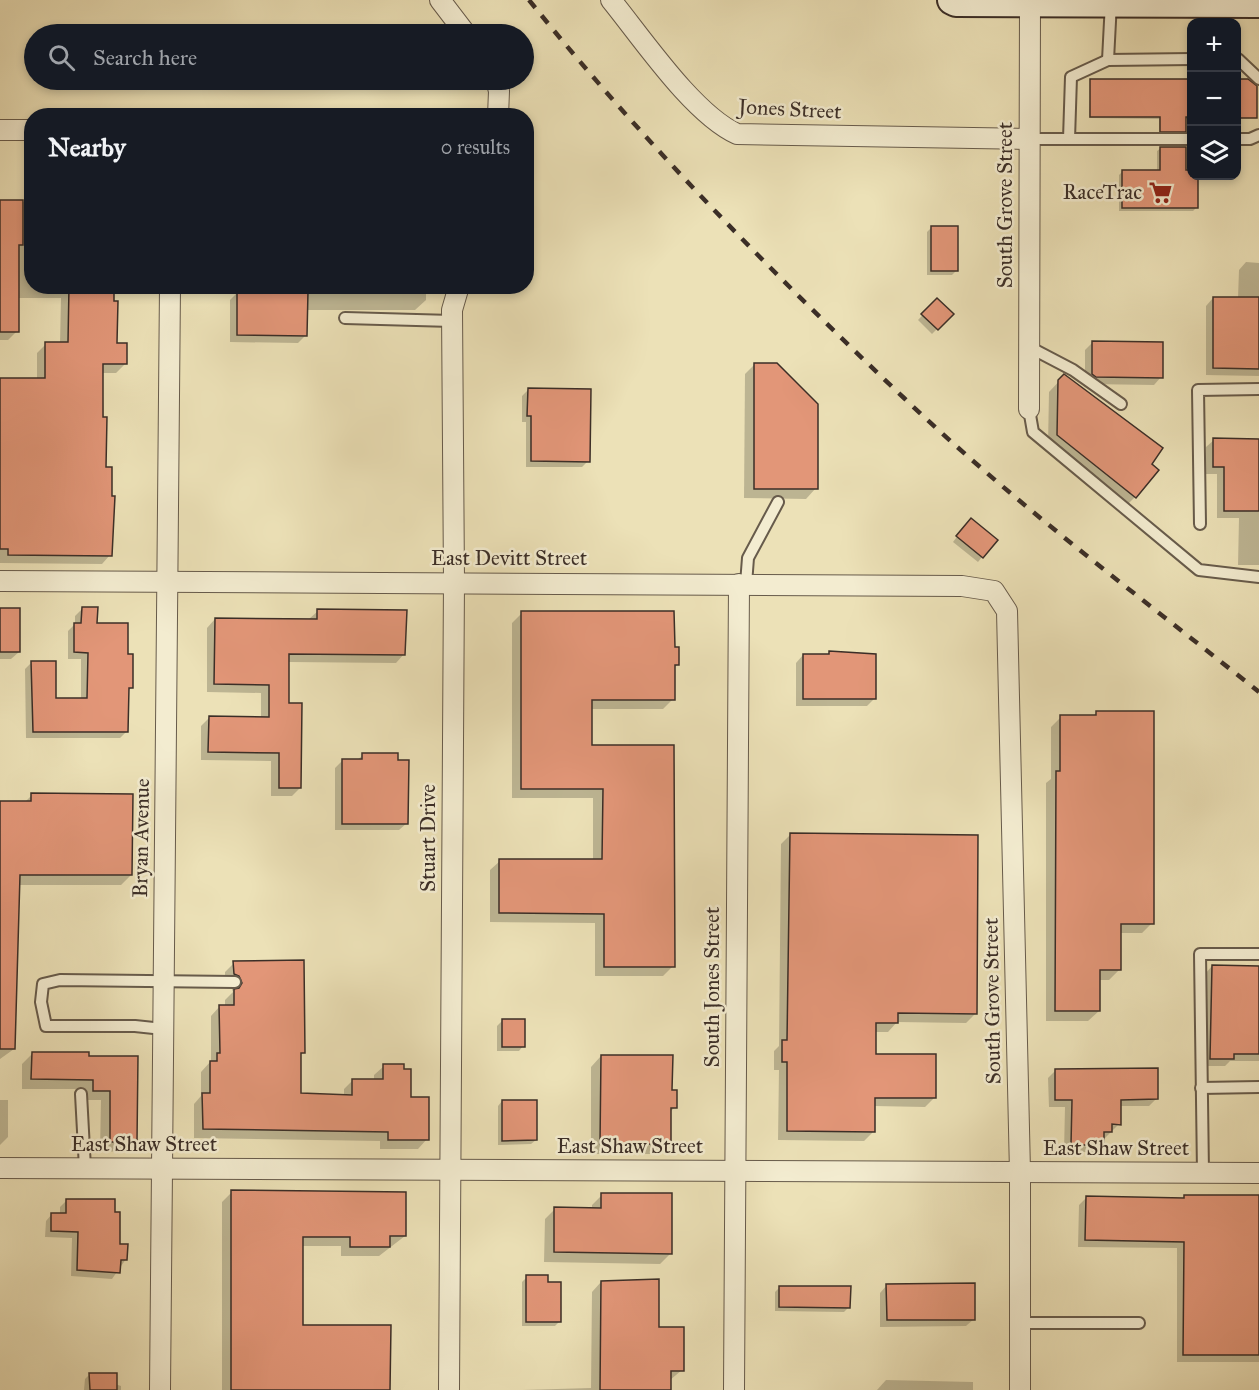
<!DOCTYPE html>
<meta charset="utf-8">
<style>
:root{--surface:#171b24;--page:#20242c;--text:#f1f3f6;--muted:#9ea1a6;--line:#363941}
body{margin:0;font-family:"IM FELL Great Primer",serif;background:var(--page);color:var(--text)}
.controls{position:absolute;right:18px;top:18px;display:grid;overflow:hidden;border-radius:12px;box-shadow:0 3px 9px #0003}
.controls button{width:54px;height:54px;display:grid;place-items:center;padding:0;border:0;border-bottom:2px solid var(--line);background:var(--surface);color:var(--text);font:30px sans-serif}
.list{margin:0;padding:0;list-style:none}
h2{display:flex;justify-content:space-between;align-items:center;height:78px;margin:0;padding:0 24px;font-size:26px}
h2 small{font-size:20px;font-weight:400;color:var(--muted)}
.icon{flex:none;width:33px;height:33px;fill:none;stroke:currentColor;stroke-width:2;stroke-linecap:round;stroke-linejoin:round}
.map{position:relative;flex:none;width:1259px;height:1390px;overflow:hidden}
.search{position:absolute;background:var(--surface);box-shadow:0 3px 9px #0003;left:24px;top:24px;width:510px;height:66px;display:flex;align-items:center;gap:15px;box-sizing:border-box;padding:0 21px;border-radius:33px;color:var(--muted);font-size:22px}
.panel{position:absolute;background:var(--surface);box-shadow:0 3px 9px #0003;left:24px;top:108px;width:510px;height:186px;border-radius:24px}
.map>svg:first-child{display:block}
.shadow{fill:#0003}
.building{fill:#e29678;stroke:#3b2e27;stroke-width:1.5}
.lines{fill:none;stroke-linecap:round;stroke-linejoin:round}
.lane-casing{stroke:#675b4b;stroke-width:14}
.street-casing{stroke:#675b4b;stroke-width:22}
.secondary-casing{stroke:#3b2e27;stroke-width:32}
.lane{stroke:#f3ecd0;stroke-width:10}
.street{stroke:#f3ecd0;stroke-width:20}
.secondary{stroke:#f3ecd0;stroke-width:28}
.rail{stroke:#3b2e27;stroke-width:4.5;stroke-dasharray:10 10;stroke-linecap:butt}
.labels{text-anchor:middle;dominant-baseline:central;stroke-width:5;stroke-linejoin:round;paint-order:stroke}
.street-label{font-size:21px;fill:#3b2e27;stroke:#f3ecd0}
.poi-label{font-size:21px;fill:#3b2e27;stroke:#f3ecd0;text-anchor:end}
</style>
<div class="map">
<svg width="1259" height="1390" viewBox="0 0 1259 1390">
<rect width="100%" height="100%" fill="#ece1b7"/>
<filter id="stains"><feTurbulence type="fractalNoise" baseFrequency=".00333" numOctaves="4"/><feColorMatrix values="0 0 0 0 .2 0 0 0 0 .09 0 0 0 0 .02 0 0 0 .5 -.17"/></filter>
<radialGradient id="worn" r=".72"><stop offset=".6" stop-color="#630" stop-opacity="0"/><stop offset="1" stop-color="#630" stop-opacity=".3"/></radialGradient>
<g class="shadow">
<polygon points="1091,80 1192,80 1192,119 1185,119 1183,133 1159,133 1159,119 1089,118"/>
<polygon points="1161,148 1185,171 1192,171 1192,176 1196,176 1196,208 1193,211 1119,211 1119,175 1123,171 1157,171 1157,151"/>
<polygon points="0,202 32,202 32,286 112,286 116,344 125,364 116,373 102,373 110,555 102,564 0,563 0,379 37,379 37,353 46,344 60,344 61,298 18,298 17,331 8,340 0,340"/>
<polygon points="931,228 957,270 952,275 927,275 927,232"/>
<polygon points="1246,262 1259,263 1259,376 1206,375 1206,306 1213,298 1238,298 1239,270"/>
<polygon points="306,286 426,286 426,300 415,310 306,310 306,335 298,343 230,342 230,300 238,292 306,292"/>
<polygon points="937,300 952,314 932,334 918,320"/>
<polygon points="1092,343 1161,377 1154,385 1088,384 1085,382 1085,350"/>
<polygon points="755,364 816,488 806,499 744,498 745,374"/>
<polygon points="1064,376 1150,464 1135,497 1125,507 1048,445 1049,392"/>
<polygon points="528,390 588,461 582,467 526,467 526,422 522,422 522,396"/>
<polygon points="1214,440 1259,441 1259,565 1238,565 1239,518 1217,518 1217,474 1206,474 1206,447"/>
<polygon points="966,525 982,557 978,562 953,542"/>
<polygon points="82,609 126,655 131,688 127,692 127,731 120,738 26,738 25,669 32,662 54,699 81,699 81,659 68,659 68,631 75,624 75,616"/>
<polygon points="0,610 19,652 11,659 0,659"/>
<polygon points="318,611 404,654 396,663 288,662 287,705 300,788 292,796 271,796 271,761 201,760 201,726 209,718 261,718 261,693 207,692 207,628 215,619 309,619"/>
<polygon points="522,613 673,648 678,664 673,669 673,699 663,709 590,709 590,746 673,966 663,976 595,976 595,923 490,922 490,870 500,861 593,861 593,798 512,798 512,623"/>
<polygon points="848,653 874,699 867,706 796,706 796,663 803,655"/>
<polygon points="1097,712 1152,923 1142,933 1120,933 1120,969 1109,980 1099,980 1099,1011 1088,1021 1046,1021 1046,783 1051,779 1051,727 1061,717 1092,717"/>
<polygon points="363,755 407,823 399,830 335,830 335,768 342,761 356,761"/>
<polygon points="32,795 131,875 121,885 18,885 14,1049 0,1059 0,803 24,803"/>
<polygon points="790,835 975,1014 966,1023 897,1022 888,1032 875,1032 874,1056 934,1098 925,1107 874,1106 873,1132 864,1141 778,1140 779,1070 774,1070 774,1051 779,1046 781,844"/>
<polygon points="234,963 304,1052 299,1056 300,1095 344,1097 344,1089 353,1080 374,1080 374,1075 384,1066 410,1099 427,1139 418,1149 380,1149 380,1141 194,1138 194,1104 201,1096 201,1072 211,1061 211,1016 220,1006 225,1006 225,1000 233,992 230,985 225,984 225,972"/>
<polygon points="1212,966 1259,967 1259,1061 1230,1061 1225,1066 1203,1066 1205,974"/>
<polygon points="502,1021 523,1046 519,1051 497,1051 497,1026"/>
<polygon points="32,1054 136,1058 135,1141 125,1152 100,1151 101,1100 84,1100 84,1089 22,1089 22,1064"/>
<polygon points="601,1056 671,1091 675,1107 670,1112 670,1144 660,1154 591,1154 591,1067"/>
<polygon points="1056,1070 1156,1099 1149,1106 1119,1106 1119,1124 1103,1140 1103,1145 1095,1152 1064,1152 1065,1107 1049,1107 1048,1078"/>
<polygon points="0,1100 8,1100 8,1137 0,1145"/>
<polygon points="502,1101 536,1140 531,1144 498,1145 498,1106"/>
<polygon points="232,1192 405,1236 379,1256 341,1256 341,1246 301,1246 301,1326 389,1390 222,1390 222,1202"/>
<polygon points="602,1195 670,1254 660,1264 544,1262 545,1219 555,1209 592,1209 592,1205"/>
<polygon points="1185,1197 1259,1197 1259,1362 1177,1362 1177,1248 1078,1247 1079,1205 1086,1198 1182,1199"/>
<polygon points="67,1200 118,1245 126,1259 112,1279 71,1276 72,1238 45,1237 46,1221 52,1214 60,1215 60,1207"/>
<polygon points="527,1277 560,1321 555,1326 522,1326 522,1282"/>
<polygon points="601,1282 657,1328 682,1370 670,1380 670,1390 522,1390 591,1388 592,1292"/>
<polygon points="887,1285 974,1319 966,1326 880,1327 880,1293"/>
<polygon points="780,1287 849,1307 844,1312 775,1311 775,1292"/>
<polygon points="89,1375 121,1386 121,1390 84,1390 85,1379"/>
<polygon points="886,1380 973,1382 973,1390 877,1390"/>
</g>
<g class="building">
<polygon points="1090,79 1191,79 1191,117 1186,117 1186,132 1160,132 1160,117 1090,117"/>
<polygon points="1236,79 1248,79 1257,86 1257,118 1236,118"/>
<polygon points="1160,147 1186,147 1186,170 1191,170 1191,176 1198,176 1198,208 1122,208 1122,170 1160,170"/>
<polygon points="0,200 23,200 23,245 19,245 19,332 0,332"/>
<rect x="931" y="226" width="27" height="45"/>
<polygon points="69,286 114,286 114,301 118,301 117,343 127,343 127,364 103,364 103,417 107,417 106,467 112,467 112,496 115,496 112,556 8,555 8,549 0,549 0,378 45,378 45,342 68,342"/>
<polygon points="237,291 308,291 307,336 237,335"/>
<polygon points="1213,297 1259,297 1259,369 1213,368"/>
<polygon points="937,298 954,314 938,330 921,314"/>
<polygon points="1092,341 1163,342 1163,378 1096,377 1092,374"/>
<polygon points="754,363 777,363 818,404 818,489 754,489"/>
<polygon points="1064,374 1163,448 1152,464 1159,470 1136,498 1057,435 1058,380"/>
<polygon points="528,388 591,389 590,462 531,461 531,416 527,416"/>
<polygon points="1213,438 1259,439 1259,511 1224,511 1224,467 1213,467"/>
<polygon points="971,518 998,540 983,558 956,536"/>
<polygon points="82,607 98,607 97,623 128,623 128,654 133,654 133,688 129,688 128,732 33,732 31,661 56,661 56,698 87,698 88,653 74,652 74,623 81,623"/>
<rect x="0" y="608" width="20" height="44"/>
<polygon points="317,609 407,610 405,655 289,654 289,703 302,703 301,788 279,788 279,753 208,752 209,716 269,717 269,685 214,684 215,618 317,619"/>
<polygon points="521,611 674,611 675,647 679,647 679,665 675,665 675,700 592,700 592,745 674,745 675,967 604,967 604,914 499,913 499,859 602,859 603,789 521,789"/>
<polygon points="829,651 876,654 876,699 803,699 803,654 829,654"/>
<polygon points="1096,711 1154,711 1154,924 1121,924 1121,970 1100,970 1100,1011 1055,1011 1056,771 1060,771 1060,715 1096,715"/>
<polygon points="362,753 398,753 398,760 409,760 408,824 342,824 342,759 362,759"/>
<polygon points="31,793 133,794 132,875 20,875 15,1049 0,1049 0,801 31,801"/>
<polygon points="790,833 978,835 977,1014 898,1013 898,1023 876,1023 876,1054 936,1054 936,1098 875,1098 875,1132 787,1131 787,1062 782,1062 782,1040 787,1040"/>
<polygon points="304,960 305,1053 301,1053 301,1093 352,1095 352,1079 383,1079 383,1064 404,1064 404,1069 411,1069 411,1097 429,1097 429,1140 388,1140 388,1132 203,1129 202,1093 210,1093 210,1061 217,1061 217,1053 220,1053 219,1005 234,1005 234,989 239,988 242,983 239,976 234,974 233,961"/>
<polygon points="1212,965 1259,966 1259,1054 1234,1054 1234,1059 1210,1059"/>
<rect x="502" y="1019" width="23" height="28"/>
<polygon points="32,1052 89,1052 89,1056 138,1056 137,1142 110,1142 110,1091 93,1091 93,1080 31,1079"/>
<polygon points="601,1055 673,1055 672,1090 677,1090 677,1108 671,1108 671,1144 600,1144"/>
<polygon points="1158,1068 1158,1099 1121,1100 1121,1125 1112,1124 1112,1132 1104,1132 1104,1145 1071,1145 1072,1100 1055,1100 1055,1069"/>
<polygon points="502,1100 537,1100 537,1140 502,1141"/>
<polygon points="231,1190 406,1192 406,1236 390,1236 390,1247 350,1247 350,1237 303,1237 303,1325 391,1325 390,1390 231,1390"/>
<polygon points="601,1193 672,1193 672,1254 554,1252 554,1207 601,1208"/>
<polygon points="1184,1195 1259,1195 1259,1355 1183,1355 1184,1242 1085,1240 1086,1196 1184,1198"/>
<polygon points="66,1199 115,1199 115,1212 120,1212 120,1244 128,1244 127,1260 121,1260 120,1273 77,1270 78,1232 51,1231 51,1213 66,1213"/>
<polygon points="526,1275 548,1275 548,1282 561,1282 561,1322 526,1322"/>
<polygon points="659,1279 659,1327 684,1327 684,1371 671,1371 671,1390 600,1390 601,1281"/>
<polygon points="975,1283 975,1320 887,1320 886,1284"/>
<polygon points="779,1286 851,1286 850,1308 779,1307"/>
<polygon points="89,1373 117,1373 117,1390 90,1390"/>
</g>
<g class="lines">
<defs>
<g id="lane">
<polyline points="1111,2 1108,60 1192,59"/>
<polyline points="1238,59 1259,79"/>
<polyline points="1029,139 1069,139 1071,77 1108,60"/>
<polyline points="1069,139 1192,139"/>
<polyline points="1236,139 1250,139 1259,135"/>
<polyline points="345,318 452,321"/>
<polyline points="1029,347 1073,370 1121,404"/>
<polyline points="1029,409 1033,432 1199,570 1259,577"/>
<polyline points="1200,524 1198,390 1259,389"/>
<polyline points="746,584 748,558 778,502"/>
<polyline points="163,1029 135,1026 46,1026 41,1002 43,984 60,980 235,982"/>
<polyline points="1201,1088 1259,1087"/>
<polyline points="81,1094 85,1168"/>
<polyline points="1203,1172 1200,954 1259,954"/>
<polyline points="1020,1323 1139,1323"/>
</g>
<g id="street">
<polyline points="440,0 466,34"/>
<path d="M 611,0 C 642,38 693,114 737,134 L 1029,139"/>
<polyline points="496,80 499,91 498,116"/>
<polyline points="0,130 32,130"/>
<polyline points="1029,409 1030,1"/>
<polyline points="0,581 962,586 994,591 1007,611 1020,1172 1020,1390"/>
<polyline points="0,1168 1259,1173"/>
<polyline points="160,1390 170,286"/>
<polyline points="449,1390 454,581 452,310 459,286"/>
<polyline points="734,1390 739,584"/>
</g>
<polyline id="secondary" points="952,0 956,2 1259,3"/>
</defs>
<use href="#lane" class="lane-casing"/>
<use href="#street" class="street-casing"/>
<use href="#secondary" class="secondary-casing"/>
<use href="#lane" class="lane"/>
<use href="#street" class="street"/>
<use href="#secondary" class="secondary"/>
<path class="rail" d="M 529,0 C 643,142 772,273 904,398 C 1015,504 1139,596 1259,692"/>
</g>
<defs>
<symbol id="supermarket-bare" viewBox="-9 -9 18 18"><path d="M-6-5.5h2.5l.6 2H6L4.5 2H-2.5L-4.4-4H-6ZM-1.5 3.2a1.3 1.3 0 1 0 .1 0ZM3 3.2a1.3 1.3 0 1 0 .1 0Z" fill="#8f2418" stroke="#f3ecd0" stroke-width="2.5" paint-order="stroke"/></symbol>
</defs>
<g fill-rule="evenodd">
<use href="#supermarket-bare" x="1144" y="176" width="33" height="33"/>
</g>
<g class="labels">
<g class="street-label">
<text transform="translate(790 109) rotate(3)">Jones Street</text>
<text transform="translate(1005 205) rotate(-90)">South Grove Street</text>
<text x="509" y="558">East Devitt Street</text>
<text transform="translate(141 838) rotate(-89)">Bryan Avenue</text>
<text transform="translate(428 838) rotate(-90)">Stuart Drive</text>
<text transform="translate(712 987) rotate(-90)">South Jones Street</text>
<text transform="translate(992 1001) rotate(-91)">South Grove Street</text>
<text x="144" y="1144">East Shaw Street</text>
<text x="630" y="1146">East Shaw Street</text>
<text x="1116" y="1148">East Shaw Street</text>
</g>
<g class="poi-label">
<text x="1142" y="192">RaceTrac</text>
</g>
</g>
<rect width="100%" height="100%" filter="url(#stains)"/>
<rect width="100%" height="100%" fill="url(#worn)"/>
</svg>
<div class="controls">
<button>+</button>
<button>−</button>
<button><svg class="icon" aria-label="layers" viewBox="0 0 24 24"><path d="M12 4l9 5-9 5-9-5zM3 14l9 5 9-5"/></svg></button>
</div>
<div class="search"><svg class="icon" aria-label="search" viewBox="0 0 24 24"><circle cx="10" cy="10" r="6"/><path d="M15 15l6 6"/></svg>Search here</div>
<section class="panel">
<h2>Nearby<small>0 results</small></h2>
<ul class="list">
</ul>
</section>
</div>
